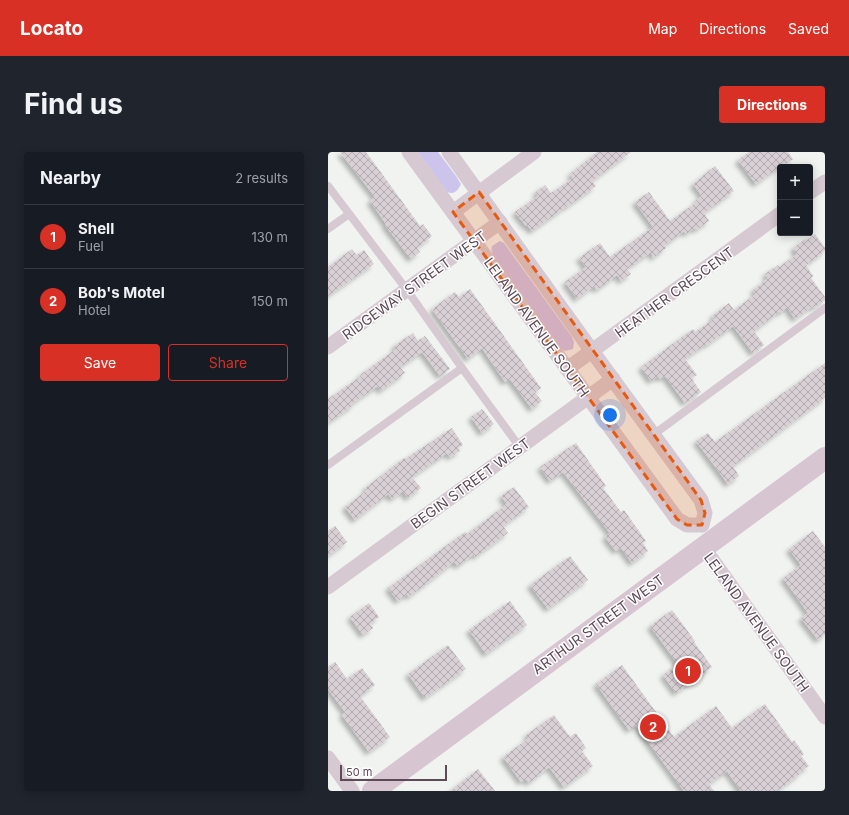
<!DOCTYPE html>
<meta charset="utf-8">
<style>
:root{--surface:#171b24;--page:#20242c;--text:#f1f3f6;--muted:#9ea1a6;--line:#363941;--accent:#d93025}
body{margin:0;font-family:Inter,sans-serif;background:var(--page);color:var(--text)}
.controls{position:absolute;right:12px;top:12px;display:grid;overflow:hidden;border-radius:4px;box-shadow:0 2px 10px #0003}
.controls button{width:36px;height:36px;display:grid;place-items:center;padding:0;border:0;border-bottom:1px solid var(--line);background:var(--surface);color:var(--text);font:20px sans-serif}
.scale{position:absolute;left:12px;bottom:10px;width:107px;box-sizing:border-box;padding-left:4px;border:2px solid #5c4a56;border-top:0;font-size:11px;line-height:14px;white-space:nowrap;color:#5c4a56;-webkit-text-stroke:3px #fff;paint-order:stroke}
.you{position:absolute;left:282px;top:263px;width:14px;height:14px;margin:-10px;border:3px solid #fff;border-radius:50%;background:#1a73e8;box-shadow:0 0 0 6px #1a73e833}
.badge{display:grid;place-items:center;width:26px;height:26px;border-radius:50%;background:var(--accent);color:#fff;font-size:13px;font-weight:700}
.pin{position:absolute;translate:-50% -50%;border:2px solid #fff;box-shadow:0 1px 4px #0006}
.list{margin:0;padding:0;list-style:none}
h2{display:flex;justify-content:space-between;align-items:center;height:52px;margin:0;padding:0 16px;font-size:17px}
h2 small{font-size:13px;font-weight:400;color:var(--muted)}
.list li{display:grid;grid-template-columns:26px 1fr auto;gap:12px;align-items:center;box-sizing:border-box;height:64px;padding:0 16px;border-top:1px solid var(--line)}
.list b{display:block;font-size:15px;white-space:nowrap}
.list p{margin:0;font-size:13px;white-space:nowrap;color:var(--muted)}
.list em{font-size:13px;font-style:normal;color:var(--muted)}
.actions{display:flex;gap:8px;padding:12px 16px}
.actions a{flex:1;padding:9px 0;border:1px solid var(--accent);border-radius:4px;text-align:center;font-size:14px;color:var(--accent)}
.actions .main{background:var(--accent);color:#fff}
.map{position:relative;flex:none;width:497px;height:639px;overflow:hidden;border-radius:4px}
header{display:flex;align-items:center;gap:24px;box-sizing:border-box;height:56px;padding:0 20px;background:var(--accent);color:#fff}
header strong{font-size:19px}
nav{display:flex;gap:22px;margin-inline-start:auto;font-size:14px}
.intro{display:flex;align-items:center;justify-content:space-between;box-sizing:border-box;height:96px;padding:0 24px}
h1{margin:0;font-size:28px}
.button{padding:10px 18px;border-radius:4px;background:var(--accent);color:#fff;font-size:14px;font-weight:700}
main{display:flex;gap:24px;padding:0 24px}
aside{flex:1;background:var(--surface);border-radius:4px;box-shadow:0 2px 10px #0003}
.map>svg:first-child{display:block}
.grass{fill:#cdc4ec}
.building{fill:url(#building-cross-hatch);filter:url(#shadow)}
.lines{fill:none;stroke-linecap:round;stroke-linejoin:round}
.service{stroke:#d6c9d2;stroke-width:8}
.minor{stroke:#d6c9d2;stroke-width:15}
.secondary{stroke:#d7c5d1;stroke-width:22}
.marked{fill:#e8590c;fill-opacity:0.2;stroke:#e8590c;stroke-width:3;stroke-dasharray:8 5;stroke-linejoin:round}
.labels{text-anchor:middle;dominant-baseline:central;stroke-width:3;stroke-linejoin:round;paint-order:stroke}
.street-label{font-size:14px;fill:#5c4a56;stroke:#fff}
</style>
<header>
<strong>Locato</strong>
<nav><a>Map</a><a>Directions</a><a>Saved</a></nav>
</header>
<div class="intro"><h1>Find us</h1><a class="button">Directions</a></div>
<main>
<aside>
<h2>Nearby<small>2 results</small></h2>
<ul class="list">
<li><span class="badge">1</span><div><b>Shell</b><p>Fuel</p></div><em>130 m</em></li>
<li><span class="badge">2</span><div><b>Bob's Motel</b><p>Hotel</p></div><em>150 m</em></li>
</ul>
<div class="actions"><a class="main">Save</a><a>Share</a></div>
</aside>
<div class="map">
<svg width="497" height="639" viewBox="0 0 497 639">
<defs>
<pattern id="building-cross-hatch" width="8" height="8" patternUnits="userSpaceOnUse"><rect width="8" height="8" fill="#d8d0d4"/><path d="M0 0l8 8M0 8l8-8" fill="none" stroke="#b2abaf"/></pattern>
<filter id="shadow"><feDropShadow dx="-3.5" dy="3.5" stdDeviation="2" flood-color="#0004"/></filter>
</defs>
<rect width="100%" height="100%" fill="#f1f3f1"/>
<g class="grass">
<path d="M 90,0 L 110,0 L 128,24 L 133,32 C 130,38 127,43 119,40 Z"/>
<path d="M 172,89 L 176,91 L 244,185 L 246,190 L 245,197 L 237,199 L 233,197 L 167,106 C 164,101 163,99 164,94 Z"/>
</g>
<g class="building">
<polygon points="12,0 38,0 92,74 95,72 104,84 89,96 92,100 83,107 57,73 58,72 42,49 47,45"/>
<polygon points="269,0 303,0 264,29 268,34 239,55 239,54 204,79 199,73 198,74 187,60 210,44 208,40 217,33 223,41 245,26 242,22"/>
<polygon points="421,0 460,0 465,7 454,15 452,15 452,17 451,15 428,32 410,8"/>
<polygon points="387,14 406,39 376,61 381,69 368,78 366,76 358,82 356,79 336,94 338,96 325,106 323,100 299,117 303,122 293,129 289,123 269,138 266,134 249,147 237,130 258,115 251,106 272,91 282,105 325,75 307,50 321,40 342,69 369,50 368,48 374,44 365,32"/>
<polygon points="487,82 497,96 497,99 478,113 485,124 483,126 497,145 497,148 486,156 485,154 467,167 459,155 453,161 452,159 426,179 436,193 425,201 405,174 379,193 378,192 357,207 369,223 363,226 373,240 357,251 337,224 332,227 330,224 323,229 313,215 365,177 367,180 386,167 384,164 401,151 406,158 428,142 425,138 440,126 437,122 450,113 451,115 469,102 465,96 477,87 478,89"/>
<polygon points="24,97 29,103 36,98 46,112 0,144 0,115"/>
<polygon points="142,137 213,236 207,240 214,249 204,257 182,227 177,230 154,196 140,207 104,157 127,140 131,145"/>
<polygon points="85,181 90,189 97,184 122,217 112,224 94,200 72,215 77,221 53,239 50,234 25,251 26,253 0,271 0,247 33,224 32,223 68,197 66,194"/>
<polygon points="497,211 497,246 405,314 411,324 400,332 368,289 380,281 387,290"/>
<polygon points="154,257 166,272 154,281 143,265"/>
<polygon points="124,276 135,293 130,296 132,299 122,305 119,301 84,325 93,336 80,346 75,339 64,347 60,342 27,368 17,355 39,338 37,336 76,306 77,307"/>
<polygon points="248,291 278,334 275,336 293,360 296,358 318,389 315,391 320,399 304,411 293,396 288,399 277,385 282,381 235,320 222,329 212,315"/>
<polygon points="186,335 201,355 175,374 180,381 147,405 146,402 130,414 126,410 81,445 79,442 70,449 60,436 137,380 139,382 179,352 173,344"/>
<polygon points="7,374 19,390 0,404 0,379"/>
<polygon points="485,379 497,395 497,483 490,488 473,466 480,461 455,426 473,413 461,397"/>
<polygon points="242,404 260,428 220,457 202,433"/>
<polygon points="182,449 199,473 158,502 141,478"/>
<polygon points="41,451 51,465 42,472 45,476 35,483 22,465"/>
<polygon points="344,458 367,489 366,490 384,515 348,541 335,523 350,512 322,474"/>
<polygon points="120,493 138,517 97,546 80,522"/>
<polygon points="7,510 19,527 34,516 47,533 32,544 62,585 41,600 14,563 17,560 0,537 0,515"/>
<polygon points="294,513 346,585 388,554 404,576 437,552 464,590 466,588 476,602 473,604 481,614 471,621 472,622 449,639 413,639 399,619 381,632 386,639 356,639 308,573 301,578 268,532"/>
<polygon points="226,563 242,585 248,581 258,596 254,599 265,614 236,635 221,615 201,631 198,627 193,630 175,605 201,586 198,583"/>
<polygon points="150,617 167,639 122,639"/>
</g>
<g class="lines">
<g class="service">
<polyline points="0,34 79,138 134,216 191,294"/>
<polyline points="0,77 21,62"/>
<polyline points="325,283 497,156"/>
<polyline points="0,313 134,216"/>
</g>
<g class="minor">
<polyline points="81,0 349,367 359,373 374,373"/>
<polyline points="121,0 264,199 373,348 377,361 374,373"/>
<polyline points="482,40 497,30"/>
<polyline points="125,60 206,0"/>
<polyline points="0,195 172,70"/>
<polyline points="239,217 452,62"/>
<polyline points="375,395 497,565"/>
<polyline points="0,435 285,227"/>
<polyline points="0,606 24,639"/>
</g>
<polyline class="secondary" points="45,639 497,306"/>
</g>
<path class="marked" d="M 151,40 L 373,348 L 377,361 L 374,373 L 359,373 L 349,367 L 125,60 Z"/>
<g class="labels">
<g class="street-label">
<text transform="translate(86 133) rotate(-36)">RIDGEWAY STREET WEST</text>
<text transform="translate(346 140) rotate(-36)">HEATHER CRESCENT</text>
<text transform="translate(209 175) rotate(54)">LELAND AVENUE SOUTH</text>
<text transform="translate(142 331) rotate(-36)">BEGIN STREET WEST</text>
<text transform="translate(429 470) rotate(54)">LELAND AVENUE SOUTH</text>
<text transform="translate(270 472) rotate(-36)">ARTHUR STREET WEST</text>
</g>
</g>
</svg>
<div class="controls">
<button>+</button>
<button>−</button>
</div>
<div class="scale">50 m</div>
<div class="you"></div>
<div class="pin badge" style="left:360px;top:519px">1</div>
<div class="pin badge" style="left:325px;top:575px">2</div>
</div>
</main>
